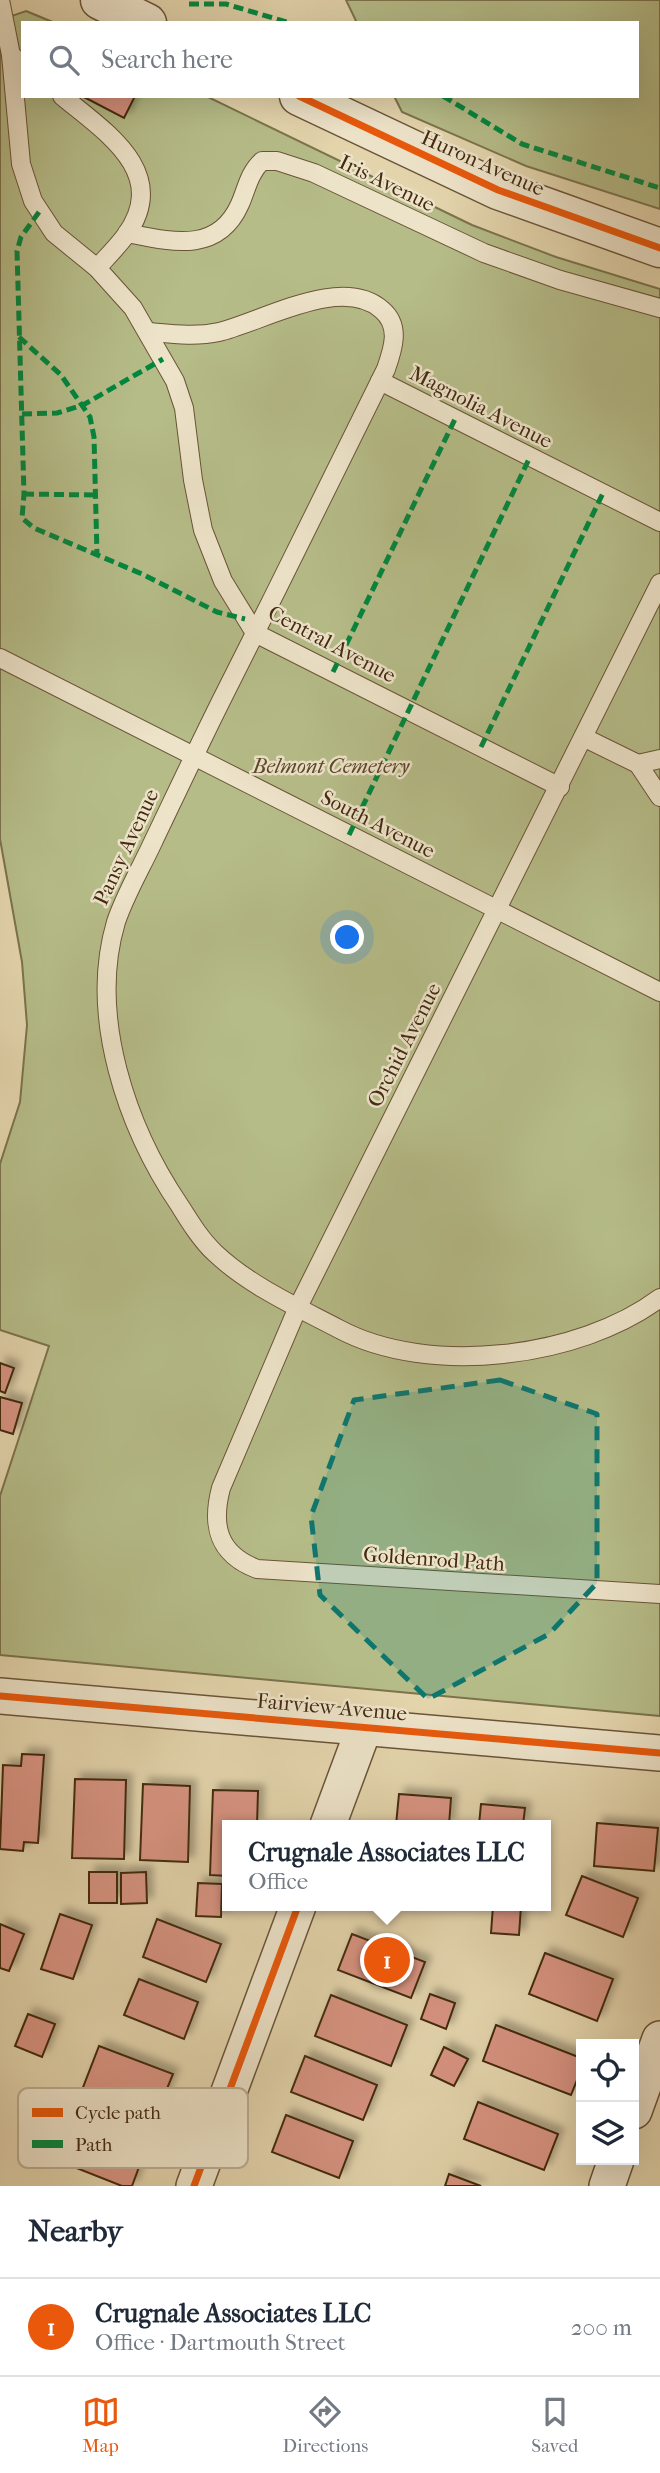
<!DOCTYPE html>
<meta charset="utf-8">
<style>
:root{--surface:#fff;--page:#f2f2f3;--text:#1f2937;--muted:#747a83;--line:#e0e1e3;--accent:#ea580c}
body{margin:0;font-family:"IM FELL French Canon",serif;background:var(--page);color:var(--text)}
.controls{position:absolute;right:21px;bottom:21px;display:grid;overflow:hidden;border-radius:0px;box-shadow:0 7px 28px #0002}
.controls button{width:63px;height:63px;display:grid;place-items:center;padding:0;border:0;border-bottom:2px solid var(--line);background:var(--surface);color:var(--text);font:35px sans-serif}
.you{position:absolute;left:348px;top:938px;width:24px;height:24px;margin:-18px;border:5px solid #fff;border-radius:50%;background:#1a73e8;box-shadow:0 0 0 10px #1a73e833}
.badge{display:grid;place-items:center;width:46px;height:46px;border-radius:50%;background:var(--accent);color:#fff;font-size:23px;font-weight:700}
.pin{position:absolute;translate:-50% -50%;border:4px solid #fff;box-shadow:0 2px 7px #0006}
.popup{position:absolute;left:222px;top:1820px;width:329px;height:91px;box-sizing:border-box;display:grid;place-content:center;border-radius:0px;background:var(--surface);filter:drop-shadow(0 2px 5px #0005);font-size:23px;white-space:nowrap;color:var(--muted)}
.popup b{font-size:26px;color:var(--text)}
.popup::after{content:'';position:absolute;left:50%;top:100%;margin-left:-14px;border:14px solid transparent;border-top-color:var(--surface)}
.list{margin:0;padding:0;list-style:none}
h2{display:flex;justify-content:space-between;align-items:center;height:91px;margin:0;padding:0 28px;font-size:30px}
h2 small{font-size:23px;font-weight:400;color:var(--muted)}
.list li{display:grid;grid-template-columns:46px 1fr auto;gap:21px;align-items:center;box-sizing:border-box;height:98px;padding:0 28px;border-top:2px solid var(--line)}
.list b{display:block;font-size:26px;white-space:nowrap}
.list p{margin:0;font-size:23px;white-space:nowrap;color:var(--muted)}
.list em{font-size:23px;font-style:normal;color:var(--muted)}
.icon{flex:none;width:38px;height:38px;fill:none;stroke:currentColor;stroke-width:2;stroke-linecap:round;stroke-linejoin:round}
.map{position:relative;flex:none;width:660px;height:2186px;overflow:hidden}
.search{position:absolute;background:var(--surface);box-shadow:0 7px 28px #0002;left:21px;right:21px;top:21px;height:77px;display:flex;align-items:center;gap:18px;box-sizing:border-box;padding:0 24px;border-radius:0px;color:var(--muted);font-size:26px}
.sheet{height:189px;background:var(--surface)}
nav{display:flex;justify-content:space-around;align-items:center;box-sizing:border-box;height:98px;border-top:2px solid var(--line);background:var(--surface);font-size:19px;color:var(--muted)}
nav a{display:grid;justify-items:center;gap:4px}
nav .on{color:var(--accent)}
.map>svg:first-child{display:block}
.green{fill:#b5bc88;stroke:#7c734c;stroke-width:2}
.building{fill:#d79381;stroke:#432a11;stroke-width:2;filter:url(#shadow)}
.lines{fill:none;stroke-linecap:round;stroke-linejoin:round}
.service-casing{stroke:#6b5438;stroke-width:20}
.minor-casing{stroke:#6b5438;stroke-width:38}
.tertiary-casing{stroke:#6b5438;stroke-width:41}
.service{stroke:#ede3c9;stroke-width:18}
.minor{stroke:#ede3c9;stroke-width:35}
.tertiary{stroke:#ede3c9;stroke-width:38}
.quiet{stroke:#00873e;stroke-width:5;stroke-dasharray:10 5;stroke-linecap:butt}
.cycleway-casing{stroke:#ede3c9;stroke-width:11}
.cycleway{stroke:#e8590c;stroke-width:7}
.marked{fill:#0f766e;fill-opacity:0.2;stroke:#0f766e;stroke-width:5;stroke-dasharray:14 9;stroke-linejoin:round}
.labels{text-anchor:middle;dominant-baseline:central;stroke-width:5;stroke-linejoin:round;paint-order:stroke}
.street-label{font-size:21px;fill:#432a11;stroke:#ede3c9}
.park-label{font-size:21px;font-style:italic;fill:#5a4729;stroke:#ede3c9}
.key{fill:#ede3c9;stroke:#baac92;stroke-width:2}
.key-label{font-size:19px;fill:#432a11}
</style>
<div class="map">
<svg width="660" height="2186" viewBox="0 0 660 2186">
<defs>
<filter id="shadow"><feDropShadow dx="6" dy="-6" stdDeviation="3.5" flood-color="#0004"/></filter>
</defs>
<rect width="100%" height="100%" fill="#e3d4ac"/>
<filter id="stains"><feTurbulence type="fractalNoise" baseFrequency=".00286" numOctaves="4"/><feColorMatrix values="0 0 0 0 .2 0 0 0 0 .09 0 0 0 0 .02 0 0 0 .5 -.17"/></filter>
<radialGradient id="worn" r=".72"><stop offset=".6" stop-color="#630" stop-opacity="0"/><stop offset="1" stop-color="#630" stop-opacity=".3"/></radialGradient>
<g class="green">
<polygon points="346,0 660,0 660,209 526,166 402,112 394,96 637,96 637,23 357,23"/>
<polygon points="26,11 55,23 23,23 23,96 206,96 472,225 556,257 660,289 660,1716 0,1655 0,1496 49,1346 0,1330 0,1164 20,1102 27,1025 22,962 0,839 0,20"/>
</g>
<g class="building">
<polygon points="82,96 135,96 124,118"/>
<polygon points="0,1363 14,1368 5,1393 0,1391"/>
<polygon points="0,1397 22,1403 13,1434 0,1430"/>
<polygon points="22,1754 44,1755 38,1843 24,1842 23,1851 0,1849 3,1765 21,1766"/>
<polygon points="75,1779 126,1780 124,1859 72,1858"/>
<polygon points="143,1784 190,1786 188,1862 140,1860"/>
<polygon points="213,1790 258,1791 257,1825 228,1825 228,1876 210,1875"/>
<polygon points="399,1794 451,1798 449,1825 396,1825"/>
<polygon points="481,1804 525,1808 523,1825 479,1825"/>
<polygon points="597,1823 658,1828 654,1871 594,1866"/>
<rect x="89" y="1872" width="28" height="31"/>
<polygon points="146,1872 147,1903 121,1904 121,1873"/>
<polygon points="582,1876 638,1898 623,1937 566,1915"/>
<polygon points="198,1883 222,1884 221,1917 196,1916"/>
<polygon points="493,1906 521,1906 519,1935 491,1933"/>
<polygon points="60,1914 92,1925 73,1979 41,1969"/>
<polygon points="157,1919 221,1944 206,1982 143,1957"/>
<polygon points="0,1924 24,1934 9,1971 0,1968"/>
<polygon points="352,1934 425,1962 411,1998 338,1970"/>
<polygon points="545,1953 613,1979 597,2021 529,1994"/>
<polygon points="139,1979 198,2002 184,2039 124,2015"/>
<polygon points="430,1994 455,2003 446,2029 421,2019"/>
<polygon points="331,1995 407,2025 391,2066 315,2036"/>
<polygon points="28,2014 55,2024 42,2057 15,2046"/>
<polygon points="496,2025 581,2058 581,2070 571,2095 483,2061"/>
<polygon points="99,2046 173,2074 155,2118 82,2090"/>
<polygon points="444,2047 468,2059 454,2086 431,2075"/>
<polygon points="305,2056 377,2085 363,2120 291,2092"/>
<polygon points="478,2102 558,2134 544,2170 464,2139"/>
<polygon points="286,2115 353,2141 339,2178 272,2152"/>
<polygon points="67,2117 146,2148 132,2186 122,2186 51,2158"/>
<polygon points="449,2174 481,2186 445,2186"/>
</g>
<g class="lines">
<defs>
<g id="service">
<polyline points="0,0 11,55 20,62"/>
<polyline points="11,55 21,164 33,201 54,233 97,268 133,308 175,381 184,408 193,480 203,530 223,581 255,633 560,787"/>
<path d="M 62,96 C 104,131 171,172 126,235 C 118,246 107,257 97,268"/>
<path d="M 127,233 C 172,242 218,254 240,204 C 247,188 249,173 262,161 L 277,161 L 314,173 L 484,253 L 560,280 L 660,308"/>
<path d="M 149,332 C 172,334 196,337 219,332 C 262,322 342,274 382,310 C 401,326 393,349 386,369 C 332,479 278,588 223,697 C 199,745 176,794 153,842 C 141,868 125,895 116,922 C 88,1016 127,1128 180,1206 C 190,1222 201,1240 215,1253 C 250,1286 297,1307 339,1329 C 429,1377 580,1358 660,1298"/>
<polyline points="380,381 660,522"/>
<path d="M 660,583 L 298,1307 L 221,1488 C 211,1526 218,1554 257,1569 L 660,1594"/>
<polyline points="0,658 660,992"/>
<polyline points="585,738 638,764 660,797"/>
<polyline points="638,764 660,759"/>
</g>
<g id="minor">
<polyline points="0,1696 660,1753"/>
<polyline points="328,1825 364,1728"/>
<polyline points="634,2111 660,2039"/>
<polyline points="194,2186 298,1906"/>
<polyline points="607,2186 616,2160"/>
</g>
<g id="tertiary">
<polyline points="100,0 147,23"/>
<polyline points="299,96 498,190 660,248"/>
</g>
</defs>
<use href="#service" class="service-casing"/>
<use href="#minor" class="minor-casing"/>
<use href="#tertiary" class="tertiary-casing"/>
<use href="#service" class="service"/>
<use href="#minor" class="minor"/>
<use href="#tertiary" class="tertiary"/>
<g class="quiet">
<polyline points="189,4 226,4 290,23"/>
<polyline points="443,96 522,144 660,188"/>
<polyline points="39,212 21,237 17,251 24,494 22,518 34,528 142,574 217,612 245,619"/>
<polyline points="19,337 61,375 90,417 94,437 97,555"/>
<polyline points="22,414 57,413 83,405 163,359"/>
<polyline points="24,494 94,495"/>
<polyline points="333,672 455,419"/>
<polyline points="481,747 603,493"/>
<polyline points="349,835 530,457"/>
</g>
<defs>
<g id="cycleway">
<polyline points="299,96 498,190 660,248"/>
<polyline points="0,1696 660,1753"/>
<polyline points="194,2186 298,1906"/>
</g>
</defs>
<use href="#cycleway" class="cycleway-casing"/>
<use href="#cycleway" class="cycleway"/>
</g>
<path class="marked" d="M 500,1380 L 597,1414 L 597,1583 L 549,1634 L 428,1699 L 320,1595 L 311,1516 L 354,1400 Z"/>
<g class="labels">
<g class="street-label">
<text transform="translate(483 163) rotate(24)">Huron Avenue</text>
<text transform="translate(387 183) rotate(26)">Iris Avenue</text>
<text transform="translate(481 407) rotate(27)">Magnolia Avenue</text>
<text transform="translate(332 644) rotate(28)">Central Avenue</text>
<text transform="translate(378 824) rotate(27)">South Avenue</text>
<text transform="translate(126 847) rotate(-65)">Pansy Avenue</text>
<text transform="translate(404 1045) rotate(-63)">Orchid Avenue</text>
<text transform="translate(434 1559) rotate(4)">Goldenrod Path</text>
<text transform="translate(332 1707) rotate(5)">Fairview Avenue</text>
</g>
<g class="park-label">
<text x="331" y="766">Belmont Cemetery</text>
</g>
</g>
<rect x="18" y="2088" width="230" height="80" rx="10" class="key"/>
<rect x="32" y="2108" width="31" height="9" fill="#e8590c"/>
<rect x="32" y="2140" width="31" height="8" fill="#00873e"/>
<g class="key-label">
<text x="75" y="2119">Cycle path</text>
<text x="75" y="2151">Path</text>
</g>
<rect width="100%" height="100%" filter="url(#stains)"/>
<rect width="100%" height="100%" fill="url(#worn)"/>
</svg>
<div class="controls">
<button><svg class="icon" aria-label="locate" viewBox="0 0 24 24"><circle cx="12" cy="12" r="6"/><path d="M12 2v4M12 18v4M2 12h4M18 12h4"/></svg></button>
<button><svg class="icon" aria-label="layers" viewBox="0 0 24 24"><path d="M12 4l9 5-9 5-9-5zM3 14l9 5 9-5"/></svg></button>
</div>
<div class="you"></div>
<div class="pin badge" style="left:387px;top:1960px">1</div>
<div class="popup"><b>Crugnale Associates LLC</b>Office</div>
<div class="search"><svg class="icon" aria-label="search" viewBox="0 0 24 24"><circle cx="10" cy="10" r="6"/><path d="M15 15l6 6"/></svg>Search here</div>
</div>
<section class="sheet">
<h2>Nearby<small></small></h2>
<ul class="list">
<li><span class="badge">1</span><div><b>Crugnale Associates LLC</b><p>Office · Dartmouth Street</p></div><em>200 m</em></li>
</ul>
</section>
<nav>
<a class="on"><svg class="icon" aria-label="map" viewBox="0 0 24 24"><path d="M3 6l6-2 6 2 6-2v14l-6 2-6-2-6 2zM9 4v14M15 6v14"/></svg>Map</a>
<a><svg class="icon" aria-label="directions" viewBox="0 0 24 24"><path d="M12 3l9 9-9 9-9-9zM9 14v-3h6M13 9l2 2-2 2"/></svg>Directions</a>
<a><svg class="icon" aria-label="saved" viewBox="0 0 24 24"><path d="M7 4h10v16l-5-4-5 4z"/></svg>Saved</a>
</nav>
